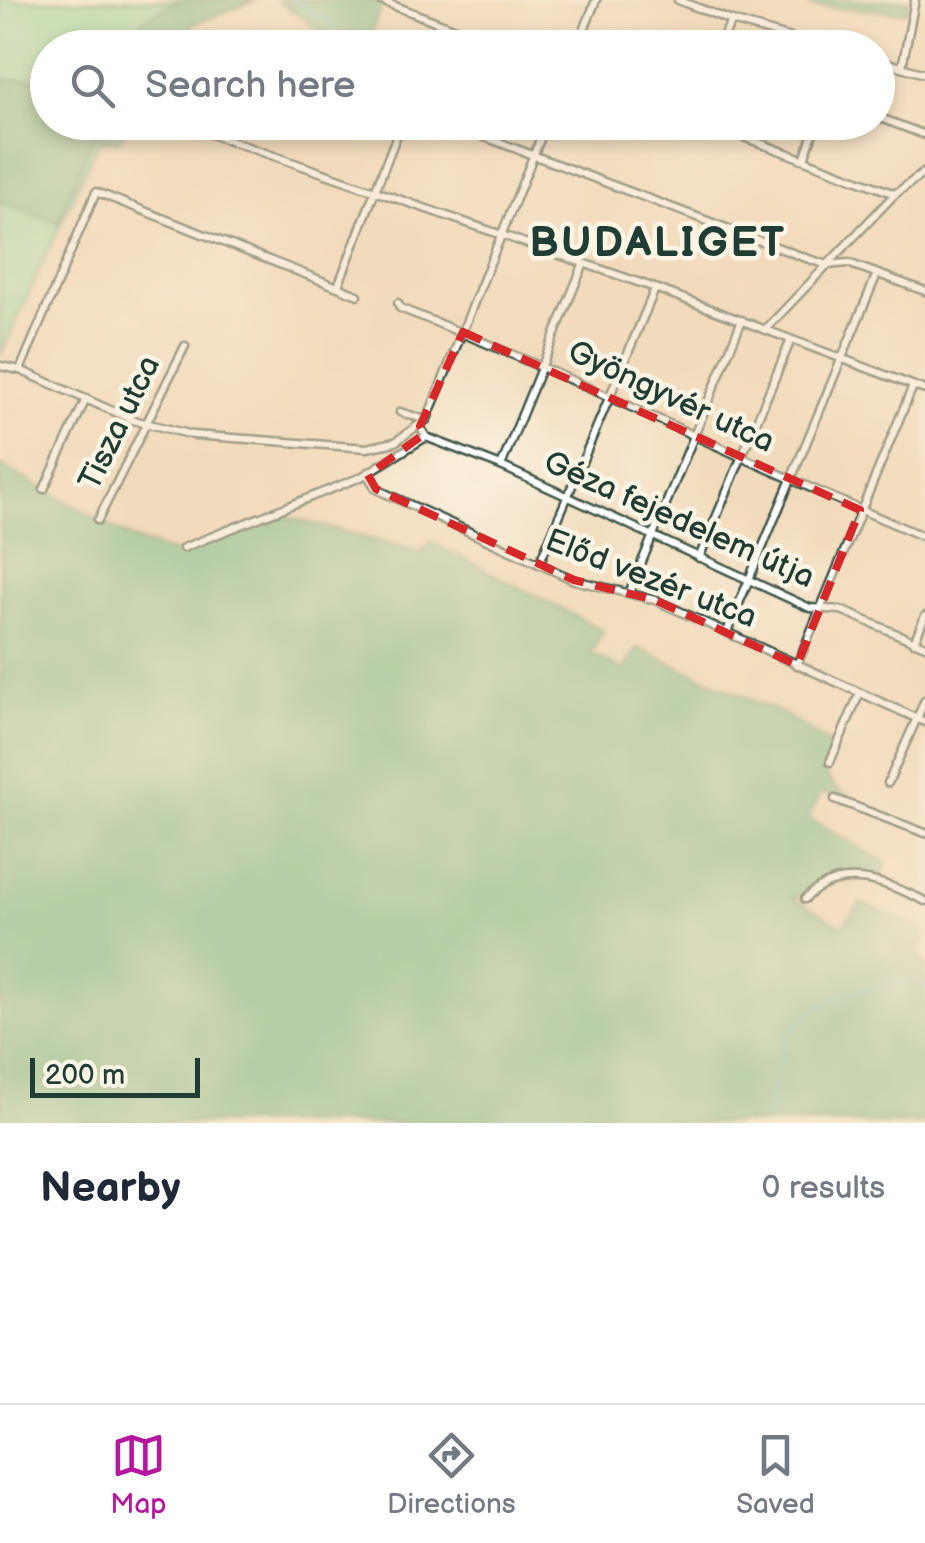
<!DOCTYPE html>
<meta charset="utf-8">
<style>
:root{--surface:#fff;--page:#f2f2f3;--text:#1f2937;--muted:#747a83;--line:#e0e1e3;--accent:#b5179e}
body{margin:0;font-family:"Balsamiq Sans",sans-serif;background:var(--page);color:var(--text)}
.scale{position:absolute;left:30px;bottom:25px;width:170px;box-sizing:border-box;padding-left:10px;border:5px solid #1f3d34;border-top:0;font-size:28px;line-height:35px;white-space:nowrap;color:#1f3d34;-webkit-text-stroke:8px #fcf5e5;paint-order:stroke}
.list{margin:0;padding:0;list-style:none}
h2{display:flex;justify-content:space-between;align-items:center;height:130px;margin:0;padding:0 40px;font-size:42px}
h2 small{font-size:32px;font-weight:400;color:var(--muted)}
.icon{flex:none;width:55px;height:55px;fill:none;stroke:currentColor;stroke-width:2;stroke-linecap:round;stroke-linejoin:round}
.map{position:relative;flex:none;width:925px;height:1123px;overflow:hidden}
.search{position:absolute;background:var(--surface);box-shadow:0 5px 15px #0003;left:30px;right:30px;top:30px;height:110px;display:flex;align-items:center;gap:25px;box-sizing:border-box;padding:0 35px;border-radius:55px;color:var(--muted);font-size:38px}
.sheet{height:280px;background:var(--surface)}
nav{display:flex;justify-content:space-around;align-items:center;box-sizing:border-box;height:140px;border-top:2px solid var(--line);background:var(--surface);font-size:28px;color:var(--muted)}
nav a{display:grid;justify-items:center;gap:5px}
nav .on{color:var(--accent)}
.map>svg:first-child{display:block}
.green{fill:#88e0a5;stroke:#548e6c;stroke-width:2.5}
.forest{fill:#6ebe8a;stroke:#467e5f;stroke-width:2.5}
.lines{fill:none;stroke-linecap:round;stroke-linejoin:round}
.stream{stroke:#51bec9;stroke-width:2.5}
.street-casing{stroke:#3f5548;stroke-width:11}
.street{stroke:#fff;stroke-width:6}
.marked{fill:none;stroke:#d62828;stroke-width:8;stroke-dasharray:20 12;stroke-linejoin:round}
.labels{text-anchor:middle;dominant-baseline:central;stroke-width:9;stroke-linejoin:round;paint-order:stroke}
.street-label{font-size:32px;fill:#1f3d34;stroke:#fcf5e5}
.district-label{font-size:42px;font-weight:bold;letter-spacing:2.5px;fill:#1f3d34;stroke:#fcf5e5}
</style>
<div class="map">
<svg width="925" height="1123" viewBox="0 0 925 1123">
<rect width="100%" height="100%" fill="#fcf5e5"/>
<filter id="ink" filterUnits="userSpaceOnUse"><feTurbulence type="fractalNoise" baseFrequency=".01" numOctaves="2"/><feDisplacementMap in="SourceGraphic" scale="20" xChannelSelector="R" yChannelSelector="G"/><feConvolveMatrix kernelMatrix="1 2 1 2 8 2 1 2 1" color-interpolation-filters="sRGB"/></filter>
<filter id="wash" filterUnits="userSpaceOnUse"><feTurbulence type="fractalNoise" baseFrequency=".0048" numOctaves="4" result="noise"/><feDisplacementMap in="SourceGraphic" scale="40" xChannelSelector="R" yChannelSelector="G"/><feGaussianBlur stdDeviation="2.25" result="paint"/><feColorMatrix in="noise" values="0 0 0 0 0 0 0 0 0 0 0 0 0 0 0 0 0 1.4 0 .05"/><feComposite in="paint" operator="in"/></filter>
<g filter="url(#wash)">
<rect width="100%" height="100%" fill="#f2dbbc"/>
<polygon class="green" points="0,0 256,0 193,24 184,47 48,48 48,122 131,123 119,141 98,142 0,356"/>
<g class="forest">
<polygon points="181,0 256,0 193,24 178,47 130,47 143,19"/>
<polygon points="277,0 369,0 382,5 366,47 351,47 328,37"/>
<polygon points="808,0 909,0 908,12 809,6"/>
<polygon points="47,78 48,122 131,123 119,141 93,137 58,223 0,202 0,80"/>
<polygon points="0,465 135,540 177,554 284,516 421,552 431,542 604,631 591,653 623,670 638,648 784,714 831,745 826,775 835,788 848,795 845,801 822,792 808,818 886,863 881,878 835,881 793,898 842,926 861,903 925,930 918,957 925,964 925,1123 0,1123"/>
</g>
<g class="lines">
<g class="stream">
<polyline points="294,0 337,27"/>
<path d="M 769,1123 C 775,1100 773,1077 780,1054 C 796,1002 868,984 916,982 L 925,990"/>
</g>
</g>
</g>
<g filter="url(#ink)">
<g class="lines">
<defs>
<g id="street">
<polyline points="379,0 506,48"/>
<polyline points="678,0 732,21 826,48"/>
<polyline points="212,39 259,48"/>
<polyline points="577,48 596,0"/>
<polyline points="717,48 732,21"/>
<polyline points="878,60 925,74"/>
<polyline points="902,67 915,0"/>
<polyline points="878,117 925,135"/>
<polyline points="176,122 655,288 925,390"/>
<polyline points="445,122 803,257 827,265 848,263 925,291"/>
<polyline points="704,122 895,194"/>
<polyline points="804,159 817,122"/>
<polyline points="338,286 402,122"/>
<path d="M 398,303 L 400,308 C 578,378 748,464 925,537"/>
<polyline points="766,329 895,194 925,172"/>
<polyline points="0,366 20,370 133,420 193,435 367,448 395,442 427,419 547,122"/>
<polyline points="20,370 96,192 358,295"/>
<polyline points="400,412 426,420"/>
<polyline points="420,426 426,437 501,466 810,608 841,610 925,646"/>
<polyline points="501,466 584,263"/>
<polyline points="368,475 376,489 574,580 655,600 925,722"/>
<polyline points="44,489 86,399"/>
<polyline points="98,520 185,346"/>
<polyline points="183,548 361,477 426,437"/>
<polyline points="699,558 790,342"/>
<polyline points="539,564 655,289"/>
<polyline points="629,593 742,320"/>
<polyline points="727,632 877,274"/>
<polyline points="914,642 925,616"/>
<polyline points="797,665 913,386"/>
<polyline points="830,762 859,695"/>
<polyline points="888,783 925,700"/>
<polyline points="835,799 925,833"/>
<path d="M 805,899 C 840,863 886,882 925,901"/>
</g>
</defs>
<use href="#street" class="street-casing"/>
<use href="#street" class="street"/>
</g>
</g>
<path d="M0 0H925V1123H0ZM 463,332 L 860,510 L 797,665 L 655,600 L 574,580 L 376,489 L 368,475 L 424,434 L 420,426 Z" fill="#f2dbbc" fill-opacity=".55" fill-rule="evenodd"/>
<path class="marked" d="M 463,332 L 860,510 L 797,665 L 655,600 L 574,580 L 376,489 L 368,475 L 424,434 L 420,426 Z"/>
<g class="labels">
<g class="street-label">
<text transform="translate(671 397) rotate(25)">Gyöngyvér utca</text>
<text transform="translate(120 423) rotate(-64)">Tisza utca</text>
<text transform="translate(679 520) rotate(24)">Géza fejedelem útja</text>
<text transform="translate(651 579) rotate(21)">Előd vezér utca</text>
</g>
<g class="district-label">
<text x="658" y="243">BUDALIGET</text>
</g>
</g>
</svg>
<div class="scale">200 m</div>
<div class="search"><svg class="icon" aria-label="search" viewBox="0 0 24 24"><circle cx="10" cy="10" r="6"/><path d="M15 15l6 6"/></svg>Search here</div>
</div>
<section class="sheet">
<h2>Nearby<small>0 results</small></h2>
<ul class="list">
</ul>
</section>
<nav>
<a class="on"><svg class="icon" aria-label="map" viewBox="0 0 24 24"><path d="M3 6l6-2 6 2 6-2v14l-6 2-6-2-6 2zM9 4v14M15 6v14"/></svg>Map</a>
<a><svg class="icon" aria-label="directions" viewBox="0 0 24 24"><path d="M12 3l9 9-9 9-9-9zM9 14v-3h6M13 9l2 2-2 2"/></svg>Directions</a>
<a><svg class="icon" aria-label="saved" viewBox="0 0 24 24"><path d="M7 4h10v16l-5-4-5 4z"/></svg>Saved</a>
</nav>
